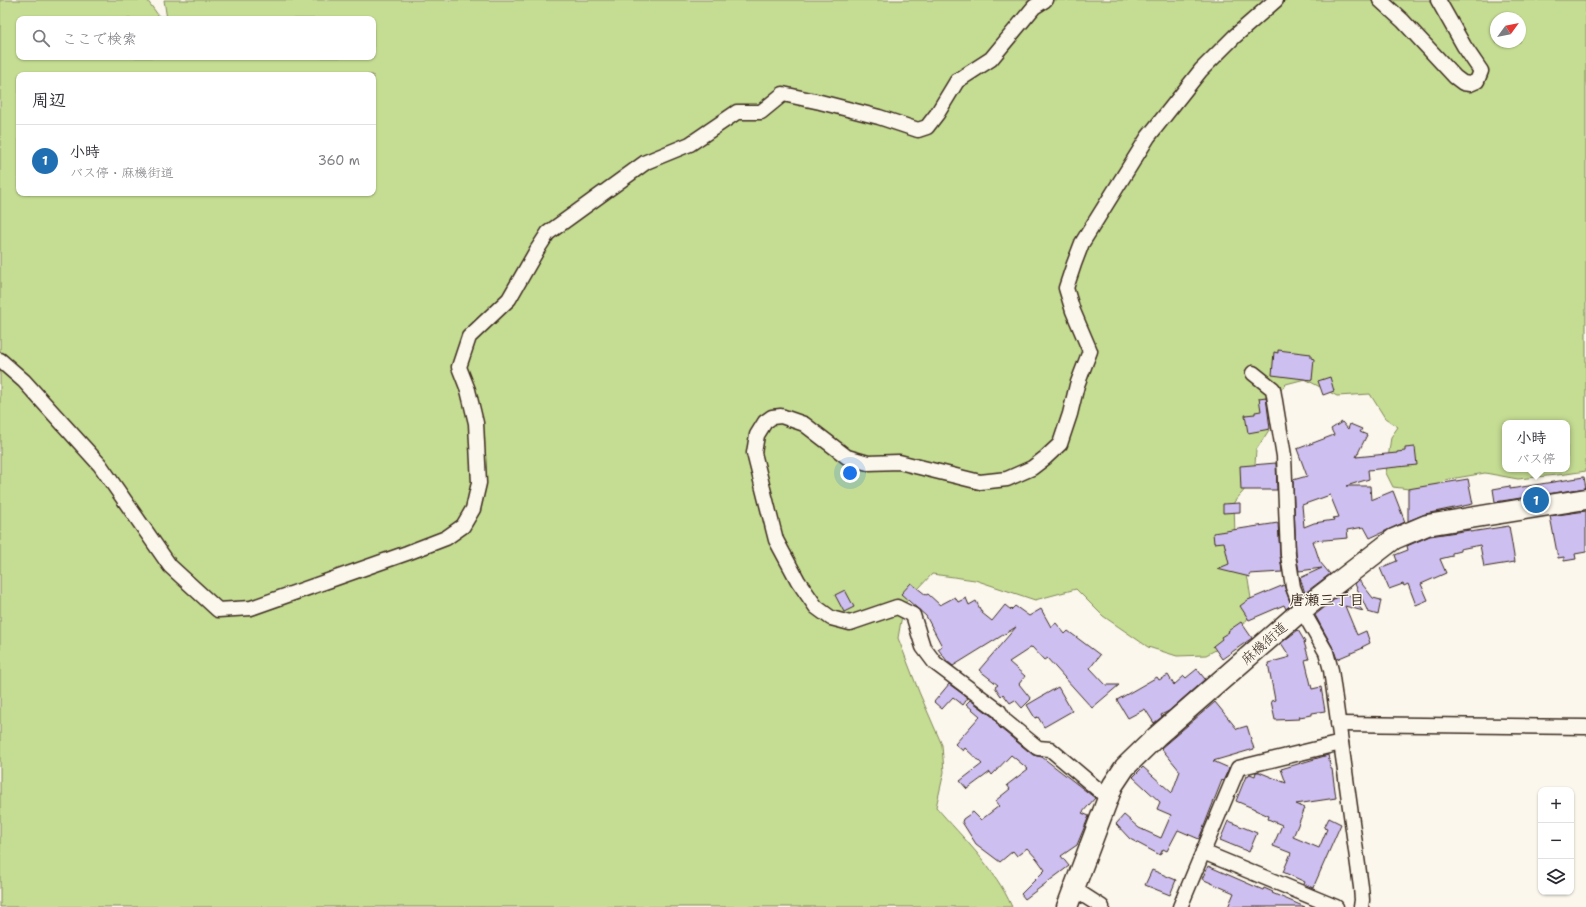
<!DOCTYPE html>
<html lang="ja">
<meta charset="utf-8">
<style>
:root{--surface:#fff;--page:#f2f2f3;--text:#2b2b33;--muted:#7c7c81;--line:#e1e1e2;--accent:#1f6fb2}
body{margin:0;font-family:"Shantell Sans","Klee One",sans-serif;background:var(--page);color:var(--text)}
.controls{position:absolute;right:12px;bottom:12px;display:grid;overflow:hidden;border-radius:8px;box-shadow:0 1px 3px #0004}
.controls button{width:36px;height:36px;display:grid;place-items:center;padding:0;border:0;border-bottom:1px solid var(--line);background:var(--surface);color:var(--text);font:20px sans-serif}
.compass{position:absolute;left:1490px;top:12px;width:36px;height:36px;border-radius:50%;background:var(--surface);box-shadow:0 1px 3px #0004;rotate:57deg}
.you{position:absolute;left:850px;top:473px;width:14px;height:14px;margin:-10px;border:3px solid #fff;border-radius:50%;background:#1a73e8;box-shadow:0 0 0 6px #1a73e833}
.badge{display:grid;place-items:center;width:26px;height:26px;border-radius:50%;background:var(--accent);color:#fff;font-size:13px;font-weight:700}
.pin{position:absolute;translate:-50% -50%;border:2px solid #fff;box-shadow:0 1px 4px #0006}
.popup{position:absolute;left:1502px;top:420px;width:68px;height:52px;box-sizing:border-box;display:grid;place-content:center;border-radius:8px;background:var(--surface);filter:drop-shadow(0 1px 3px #0005);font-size:13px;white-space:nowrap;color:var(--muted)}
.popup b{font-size:15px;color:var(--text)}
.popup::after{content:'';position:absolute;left:50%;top:100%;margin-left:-8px;border:8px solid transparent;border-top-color:var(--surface)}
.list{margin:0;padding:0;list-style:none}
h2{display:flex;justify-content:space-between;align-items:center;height:52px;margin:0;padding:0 16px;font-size:17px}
h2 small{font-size:13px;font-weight:400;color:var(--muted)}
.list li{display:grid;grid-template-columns:26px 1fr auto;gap:12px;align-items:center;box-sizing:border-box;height:72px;padding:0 16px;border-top:1px solid var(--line)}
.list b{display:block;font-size:15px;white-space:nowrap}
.list p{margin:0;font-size:13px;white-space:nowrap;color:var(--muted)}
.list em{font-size:13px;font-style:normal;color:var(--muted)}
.icon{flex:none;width:22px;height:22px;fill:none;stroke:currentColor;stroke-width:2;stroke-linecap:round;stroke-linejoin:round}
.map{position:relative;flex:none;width:1586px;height:907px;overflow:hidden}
.search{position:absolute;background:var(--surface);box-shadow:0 1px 3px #0004;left:16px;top:16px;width:360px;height:44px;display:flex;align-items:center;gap:10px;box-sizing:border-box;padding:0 14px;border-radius:8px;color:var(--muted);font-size:15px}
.panel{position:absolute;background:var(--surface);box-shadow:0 1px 3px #0004;left:16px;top:72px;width:360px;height:124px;border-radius:8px}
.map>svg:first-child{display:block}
.green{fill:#c5dd93;stroke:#808458;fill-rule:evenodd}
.building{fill:#cebff1;stroke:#3b2a1e;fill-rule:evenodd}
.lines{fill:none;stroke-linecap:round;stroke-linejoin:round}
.street-casing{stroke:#3b2a1e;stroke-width:17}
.secondary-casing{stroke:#3b2a1e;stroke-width:23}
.street{stroke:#fbf7ec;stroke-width:14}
.secondary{stroke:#fbf7ec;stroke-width:20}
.labels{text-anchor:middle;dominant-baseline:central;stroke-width:3;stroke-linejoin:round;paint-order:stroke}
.street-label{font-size:14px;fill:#3b2a1e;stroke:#fbf7ec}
.neighbourhood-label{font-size:15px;font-weight:bold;fill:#3b2a1e;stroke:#fbf7ec}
</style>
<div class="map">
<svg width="1586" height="907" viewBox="0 0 1586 907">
<rect width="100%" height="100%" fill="#fbf7ec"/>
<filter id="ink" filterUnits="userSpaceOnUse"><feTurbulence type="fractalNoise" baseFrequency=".025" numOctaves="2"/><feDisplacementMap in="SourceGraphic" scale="8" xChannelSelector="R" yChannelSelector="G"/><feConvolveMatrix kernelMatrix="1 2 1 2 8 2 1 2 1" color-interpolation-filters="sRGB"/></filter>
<g filter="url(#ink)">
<path class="green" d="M 0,0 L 147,0 L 161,19 L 19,19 L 19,57 L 373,57 L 373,19 L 167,19 L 164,0 L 1586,0 L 1586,471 L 1566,474 L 1518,479 L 1485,473 L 1445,480 L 1433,492 L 1393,487 L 1386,473 L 1391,437 L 1398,427 L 1385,418 L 1370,394 L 1337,396 L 1305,379 L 1286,384 L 1266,406 L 1269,430 L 1256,450 L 1254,479 L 1234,502 L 1235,537 L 1248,580 L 1253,611 L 1231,642 L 1206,655 L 1177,656 L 1148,647 L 1103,616 L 1076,589 L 1035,600 L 975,580 L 932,574 L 904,604 L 898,638 L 919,692 L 942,745 L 944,772 L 936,807 C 963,838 995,868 1012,907 L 0,907 ZM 1496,18 L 1520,18 L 1520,42 L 1496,42 ZM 19,75 L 373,75 L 373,193 L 19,193 ZM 1505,423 L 1567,423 L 1567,469 L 1505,469 Z"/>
<g class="building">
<polygon points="1278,350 1311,354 1311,358 1314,359 1312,380 1272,375 1274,352 1278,353"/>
<polygon points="1330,377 1334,391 1323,395 1318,381"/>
<polygon points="1266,397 1270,429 1248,433 1245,415 1255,414 1255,412 1261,411 1259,398"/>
<path d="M 1342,422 L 1348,429 L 1350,424 L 1362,429 L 1360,432 L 1367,435 L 1356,457 L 1397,453 L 1397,452 L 1405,451 L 1405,448 L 1415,447 L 1417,465 L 1368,470 L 1369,479 L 1346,486 L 1370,486 L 1371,500 L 1393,491 L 1405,522 L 1370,538 L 1364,527 L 1347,530 L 1348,538 L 1313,541 L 1320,562 L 1330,574 L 1305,593 L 1300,578 L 1322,568 L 1299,571 L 1296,554 L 1293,480 L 1307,476 L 1297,449 L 1334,435 L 1331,429 ZM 1330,495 L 1339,517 L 1333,518 L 1334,520 L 1314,523 L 1304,527 L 1302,505 Z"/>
<polygon points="1276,463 1277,490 1241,490 1240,466"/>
<polygon points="1584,477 1586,488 1495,502 1493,489 1510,486 1510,489"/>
<polygon points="1468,479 1473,504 1425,514 1408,521 1408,489"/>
<polygon points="1240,503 1240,512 1223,513 1223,504"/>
<polygon points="1586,511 1586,552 1575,554 1576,559 1564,561 1564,557 1558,558 1550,516"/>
<polygon points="1278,523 1280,555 1282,572 1249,574 1250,577 1217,569 1229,564 1224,542 1214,543 1213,533"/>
<polygon points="1509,526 1515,562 1484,567 1480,545 1460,549 1460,551 1452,553 1452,556 1440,559 1446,573 1421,584 1428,600 1416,605 1408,584 1404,586 1403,584 1389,589 1380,568 1397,561 1395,555 1408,550 1407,546 1430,536 1470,530 1470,532"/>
<polygon points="1359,580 1373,598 1381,600 1378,615 1368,612 1355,584"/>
<polygon points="911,583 926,595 928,594 940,605 955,597 958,602 966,598 969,605 976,601 982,613 992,621 1005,605 1011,610 1015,606 1029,616 1041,609 1051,627 1056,623 1065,634 1068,631 1100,655 1090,668 1106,685 1119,685 1092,708 1047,658 1044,660 1032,647 1009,662 1025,676 1019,684 1031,699 1022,708 1015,700 1010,703 1003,694 1001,696 995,687 998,685 979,670 1016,627 953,666 947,661 938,649 942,646 926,616 901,594"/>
<polygon points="1284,585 1291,605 1286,609 1284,605 1249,620 1240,606 1248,600"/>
<polygon points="845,590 854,607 844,612 835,595"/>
<polygon points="1345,591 1363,611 1345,606 1357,635 1366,631 1370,643 1362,647 1363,648 1337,659 1333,648 1315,615"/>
<polygon points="1241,622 1252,638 1222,659 1213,646 1222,639 1221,637 1229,632 1228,631"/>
<polygon points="1298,630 1305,642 1304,642 1309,659 1305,660 1312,689 1321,687 1325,711 1312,713 1312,715 1299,717 1300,719 1275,720 1271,701 1275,700 1268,663 1290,657 1281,643"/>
<polygon points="1197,669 1205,679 1169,711 1161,715 1162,717 1154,723 1145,709 1128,718 1117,700 1157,677 1159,680 1168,675 1174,685 1184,676 1186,678"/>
<polygon points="949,684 968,698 963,705 953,697 942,709 934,702"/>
<polygon points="1058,687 1072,711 1044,727 1038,717 1035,718 1027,705"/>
<polygon points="970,700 993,717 1000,728 1033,755 1042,757 1095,798 1082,813 1089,816 1077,845 1061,856 1069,866 1025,899 1021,894 1045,870 1037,859 1027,848 1017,856 1013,851 1000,862 976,844 962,822 963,819 973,812 981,820 999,806 995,801 1010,789 1007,785 1028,769 1011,755 992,775 990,772 967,789 960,781 982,764 965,748 963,751 955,744 980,716 966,704"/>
<polygon points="1215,702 1237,729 1247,726 1254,749 1213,761 1229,768 1223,781 1222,780 1199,839 1178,830 1167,851 1163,849 1160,855 1130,839 1116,824 1124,815 1139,828 1161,838 1171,815 1157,809 1160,802 1133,777 1143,767 1172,793 1180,771 1161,748"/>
<polygon points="1328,755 1331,769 1332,769 1336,798 1296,804 1305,808 1293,837 1319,848 1327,829 1324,828 1329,818 1341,824 1313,888 1304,884 1305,882 1283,872 1291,853 1273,846 1282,825 1268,819 1269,816 1255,810 1255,809 1236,801 1246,776 1248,777 1250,774 1255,776 1256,772 1259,772 1286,783 1281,769"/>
<polygon points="1228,821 1257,833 1249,852 1220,840"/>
<polygon points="1208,866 1263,890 1264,888 1273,892 1272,893 1305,907 1228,907 1234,893 1202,879"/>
<polygon points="1152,870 1176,880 1170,895 1145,885"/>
</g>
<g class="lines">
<defs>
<g id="street">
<polyline points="1380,0 1403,21 1455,77 1463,83 1470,84 1477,81 1481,71 1464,46 1438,0"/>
<polyline points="0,360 24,381 100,465 170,566 218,610 251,608 407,553 446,538 463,526 473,509 479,483 476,423 468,390 459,367 469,337 509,299 537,250 548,233 646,162 690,144 737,112 761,112 783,94 820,102 879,117 918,130 927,127 937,114 957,81 991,59 1034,7 1045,0"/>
<polyline points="1253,373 1273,389 1284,456 1288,555 1293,587 1302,610 1326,652 1331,670 1361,887 1362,900 1361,907"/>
<polyline points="1338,724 1586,727"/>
<polyline points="1108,798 1050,749 1038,748 1005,721 999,711 935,663 923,647 913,615 897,607 850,623 831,618 816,607 798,581 776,540 754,453 757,435 765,422 772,417 781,416 804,424 847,457 868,463 899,462 980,482 1007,479 1032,468 1045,458 1060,444 1070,414 1077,385 1090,351 1073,311 1066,288 1074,264 1082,243 1148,137 1201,70 1235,36 1276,0"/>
<polyline points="1203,852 1336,907"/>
<polyline points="1074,889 1102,907"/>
<polyline points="1180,907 1238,768 1341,743"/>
</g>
<polyline id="secondary" points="1067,907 1113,785 1125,767 1157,736 1302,610 1394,539 1427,525 1586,499"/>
</defs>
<use href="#street" class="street-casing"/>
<use href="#secondary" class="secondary-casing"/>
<use href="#street" class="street"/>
<use href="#secondary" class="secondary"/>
</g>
</g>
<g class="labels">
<g class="street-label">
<text transform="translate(1264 643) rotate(-41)">麻機街道</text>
</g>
<g class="neighbourhood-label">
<text x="1327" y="600">唐瀬三丁目</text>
</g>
</g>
</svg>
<div class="controls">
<button>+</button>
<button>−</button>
<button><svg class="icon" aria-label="layers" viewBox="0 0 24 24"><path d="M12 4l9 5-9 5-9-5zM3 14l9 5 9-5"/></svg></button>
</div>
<svg class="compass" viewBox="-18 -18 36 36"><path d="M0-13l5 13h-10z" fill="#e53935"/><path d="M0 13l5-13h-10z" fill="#7c7c81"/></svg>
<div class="you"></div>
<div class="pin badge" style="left:1536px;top:500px">1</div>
<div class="popup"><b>小時</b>バス停</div>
<div class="search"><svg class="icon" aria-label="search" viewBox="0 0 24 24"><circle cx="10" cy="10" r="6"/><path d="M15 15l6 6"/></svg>ここで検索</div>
<section class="panel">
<h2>周辺<small></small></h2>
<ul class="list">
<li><span class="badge">1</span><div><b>小時</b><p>バス停 · 麻機街道</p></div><em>360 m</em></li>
</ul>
</section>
</div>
